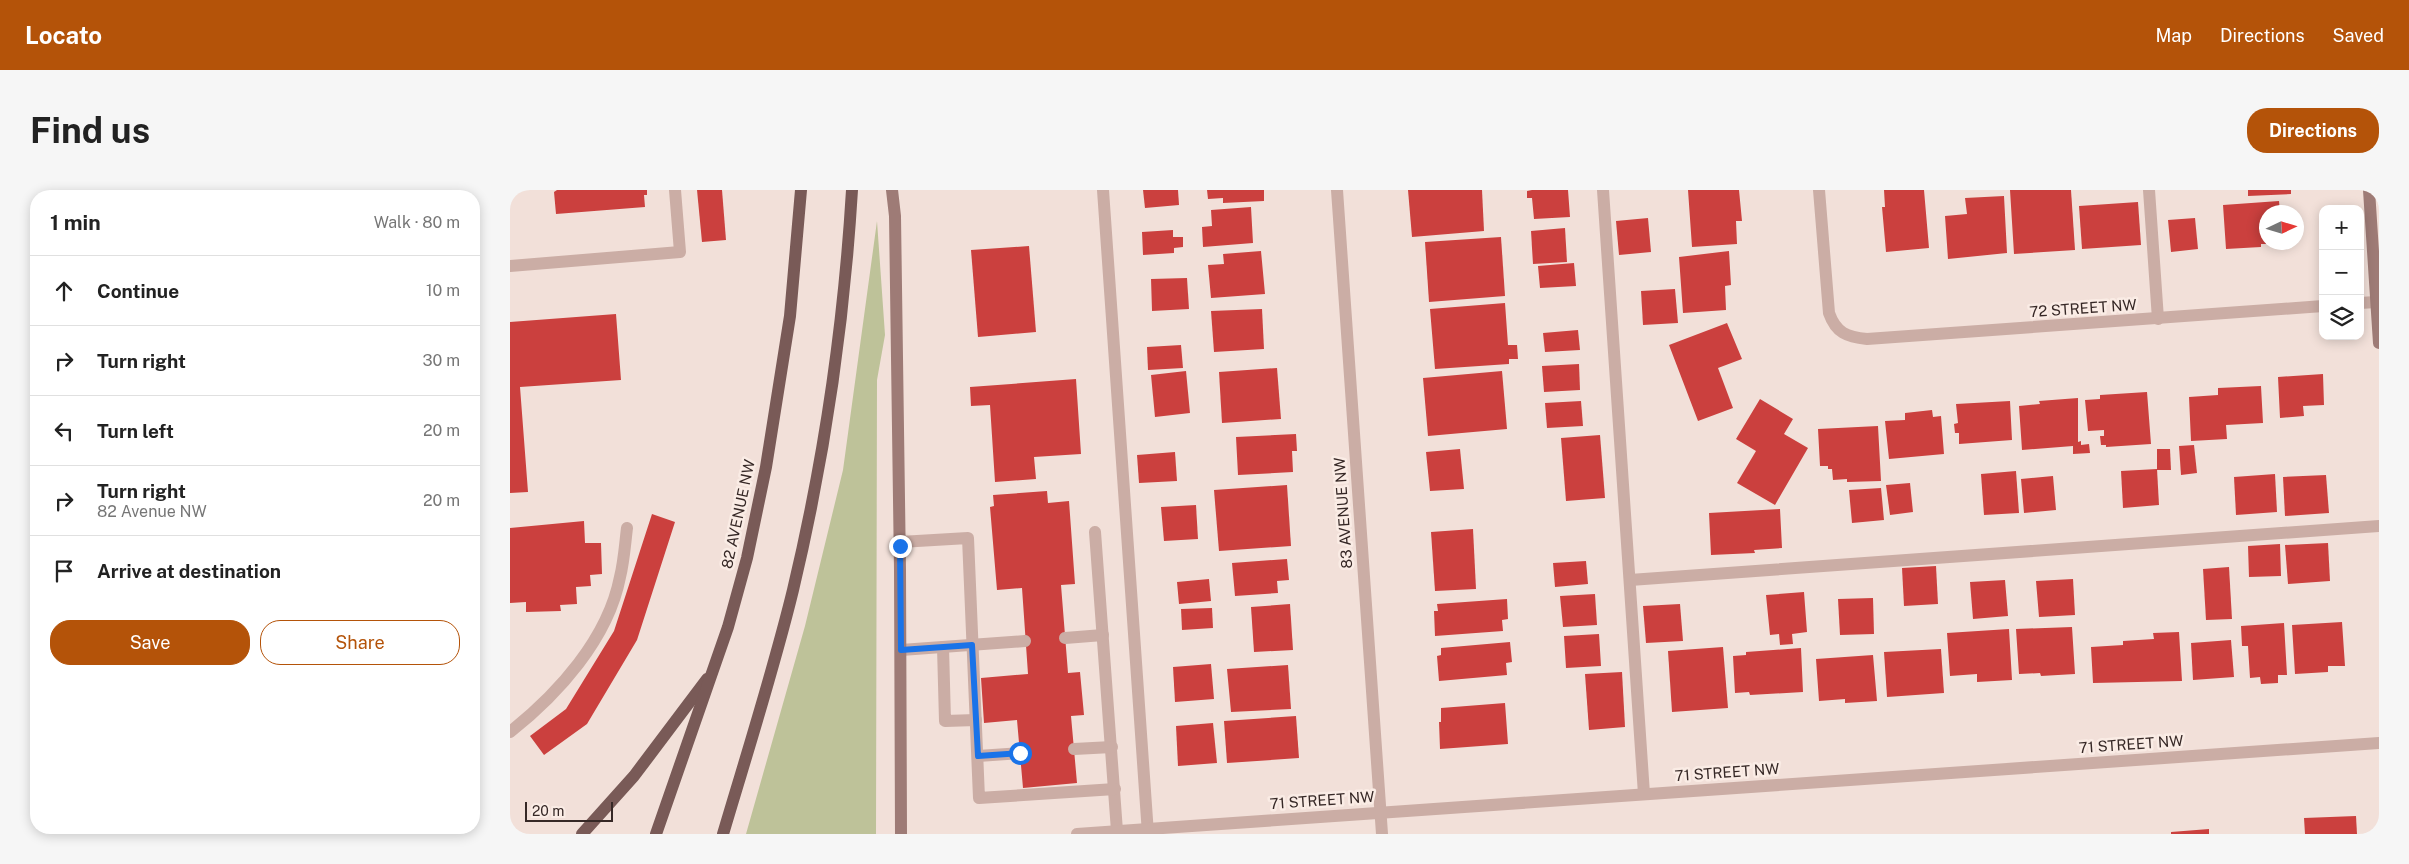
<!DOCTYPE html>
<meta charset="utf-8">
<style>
:root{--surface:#fff;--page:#f6f6f6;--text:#222;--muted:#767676;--line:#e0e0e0;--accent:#b45309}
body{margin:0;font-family:"Public Sans",sans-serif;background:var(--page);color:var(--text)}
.controls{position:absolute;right:15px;top:15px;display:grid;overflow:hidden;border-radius:10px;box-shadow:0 2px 12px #0003}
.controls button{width:45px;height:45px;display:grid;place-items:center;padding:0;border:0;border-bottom:1px solid var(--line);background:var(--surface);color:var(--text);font:25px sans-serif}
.compass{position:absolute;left:1749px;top:15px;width:45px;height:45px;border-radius:50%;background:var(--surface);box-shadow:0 2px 12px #0003;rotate:86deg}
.scale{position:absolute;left:15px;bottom:12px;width:88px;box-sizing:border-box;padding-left:5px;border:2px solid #362826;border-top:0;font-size:14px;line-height:18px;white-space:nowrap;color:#362826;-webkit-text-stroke:4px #faece5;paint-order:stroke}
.stop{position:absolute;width:15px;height:15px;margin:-11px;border:4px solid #1a73e8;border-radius:50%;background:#fff}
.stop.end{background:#1a73e8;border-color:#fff;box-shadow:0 1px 5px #0008}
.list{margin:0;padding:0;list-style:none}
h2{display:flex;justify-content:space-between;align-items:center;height:65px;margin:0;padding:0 20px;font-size:21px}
h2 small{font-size:16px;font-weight:400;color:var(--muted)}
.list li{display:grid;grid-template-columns:32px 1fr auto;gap:15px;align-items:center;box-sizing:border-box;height:70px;padding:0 20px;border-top:1px solid var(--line)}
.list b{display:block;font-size:19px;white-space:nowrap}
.list p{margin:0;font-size:16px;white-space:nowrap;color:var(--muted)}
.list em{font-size:16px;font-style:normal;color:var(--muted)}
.actions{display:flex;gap:10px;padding:15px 20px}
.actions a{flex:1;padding:11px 0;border:1px solid var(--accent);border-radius:20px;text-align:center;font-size:18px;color:var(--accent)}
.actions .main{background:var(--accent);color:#fff}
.icon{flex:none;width:28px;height:28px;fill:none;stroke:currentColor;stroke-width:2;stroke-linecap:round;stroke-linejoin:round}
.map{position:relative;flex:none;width:1869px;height:644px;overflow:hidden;border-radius:20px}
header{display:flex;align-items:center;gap:30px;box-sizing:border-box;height:70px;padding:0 25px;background:var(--accent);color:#fff}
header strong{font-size:24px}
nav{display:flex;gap:28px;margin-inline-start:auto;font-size:18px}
.intro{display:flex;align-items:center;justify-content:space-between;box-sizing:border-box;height:120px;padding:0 30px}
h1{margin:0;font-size:35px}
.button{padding:12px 22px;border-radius:20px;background:var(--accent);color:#fff;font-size:18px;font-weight:700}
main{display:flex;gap:30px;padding:0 30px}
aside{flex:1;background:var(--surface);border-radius:20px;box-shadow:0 2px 12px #0003}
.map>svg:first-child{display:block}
.green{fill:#bec299}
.building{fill:#cb403e}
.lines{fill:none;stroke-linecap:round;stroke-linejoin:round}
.lane{stroke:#cbada5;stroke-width:12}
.street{stroke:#cbada5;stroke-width:12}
.secondary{stroke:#9e7b76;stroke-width:12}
.primary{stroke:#795a57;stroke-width:12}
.route{stroke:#1a73e8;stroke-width:6}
.labels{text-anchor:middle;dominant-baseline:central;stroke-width:5;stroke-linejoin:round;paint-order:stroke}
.street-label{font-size:15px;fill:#362826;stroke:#faece5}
</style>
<header>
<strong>Locato</strong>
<nav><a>Map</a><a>Directions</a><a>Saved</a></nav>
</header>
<div class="intro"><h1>Find us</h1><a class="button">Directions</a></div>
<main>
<aside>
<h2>1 min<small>Walk · 80 m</small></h2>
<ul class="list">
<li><svg class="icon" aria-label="ahead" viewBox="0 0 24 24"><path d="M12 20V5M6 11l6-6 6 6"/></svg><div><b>Continue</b></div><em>10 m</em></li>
<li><svg class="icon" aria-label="right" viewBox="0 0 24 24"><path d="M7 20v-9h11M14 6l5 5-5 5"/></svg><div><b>Turn right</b></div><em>30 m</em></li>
<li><svg class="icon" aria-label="left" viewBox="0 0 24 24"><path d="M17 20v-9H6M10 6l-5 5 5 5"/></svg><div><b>Turn left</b></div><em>20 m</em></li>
<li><svg class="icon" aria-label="right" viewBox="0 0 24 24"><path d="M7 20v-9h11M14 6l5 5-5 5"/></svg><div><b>Turn right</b><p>82 Avenue NW</p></div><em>20 m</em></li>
<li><svg class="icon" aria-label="arrive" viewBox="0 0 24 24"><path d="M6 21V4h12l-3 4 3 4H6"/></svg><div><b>Arrive at destination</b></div></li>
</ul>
<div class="actions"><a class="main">Save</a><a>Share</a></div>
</aside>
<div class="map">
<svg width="1869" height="644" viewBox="0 0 1869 644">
<rect width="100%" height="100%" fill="#f2e0d9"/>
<polygon class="green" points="367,31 375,145 367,190 366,644 236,644 295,436 333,280"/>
<g class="building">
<polygon points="47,0 137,0 137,5 134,5 135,17 46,24 44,2"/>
<polygon points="187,0 212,0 216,50 192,52"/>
<polygon points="633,0 668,0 669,15 635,18"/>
<polygon points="697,0 754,0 754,11 713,13 713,8 698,9"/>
<polygon points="898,0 972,0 974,41 902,47"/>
<polygon points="1022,0 1058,0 1060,27 1024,29 1022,8 1017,8 1017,1"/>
<polygon points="1178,0 1229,0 1232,31 1226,31 1227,54 1182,57"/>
<polygon points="1374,0 1414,0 1419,58 1376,62 1372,17 1375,17"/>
<polygon points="1500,0 1561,0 1565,60 1504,64"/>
<polygon points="1738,0 1781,0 1781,4 1738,6"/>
<polygon points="1494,6 1497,63 1438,69 1435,26 1457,24 1455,8"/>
<polygon points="1769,11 1770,22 1756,22 1756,54 1751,54 1751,57 1716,59 1713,15"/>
<polygon points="1628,12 1631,55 1572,59 1569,16"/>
<polygon points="741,17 743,53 693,57 692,37 702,36 701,20"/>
<polygon points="1138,28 1141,62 1109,65 1106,31"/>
<polygon points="1685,28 1688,59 1661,62 1658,30"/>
<polygon points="1055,38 1057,72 1023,74 1021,41"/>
<polygon points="663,40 663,47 673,47 673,57 664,58 664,63 633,65 632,42"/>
<polygon points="991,47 995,106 919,112 915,52"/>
<polygon points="519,56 526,142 468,147 461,60"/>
<polygon points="751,61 755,104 701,108 698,75 714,74 713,64"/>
<polygon points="1219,61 1221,95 1215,96 1216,120 1173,123 1169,67"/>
<polygon points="1064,73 1066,96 1030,98 1028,76"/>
<polygon points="677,88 679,119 642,121 641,89"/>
<polygon points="1165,99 1168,133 1133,135 1131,101"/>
<polygon points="995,113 998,155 1007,155 1008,169 999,169 999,174 925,179 920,119"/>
<polygon points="752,119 754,159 704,162 701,121"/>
<polygon points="106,124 111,190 10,197 18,302 0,303 0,132"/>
<polygon points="1217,133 1232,169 1208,178 1223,218 1188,231 1159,155"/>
<polygon points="1068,140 1070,160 1035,162 1033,143"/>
<polygon points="671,155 673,178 638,180 637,157"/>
<polygon points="1069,174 1070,200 1034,202 1032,176"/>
<polygon points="767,178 771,229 712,233 709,182"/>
<polygon points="676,181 680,223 645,227 641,185"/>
<polygon points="992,181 997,239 918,246 913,188"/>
<polygon points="1813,184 1814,215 1793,216 1794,226 1770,228 1768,187"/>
<polygon points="566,189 571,264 524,267 526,289 485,292 480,215 461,216 460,197"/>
<polygon points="1751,196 1753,233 1716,235 1717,249 1681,251 1679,207 1708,205 1708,198"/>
<polygon points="1637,202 1641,254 1596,257 1596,255 1591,255 1590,246 1594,246 1594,240 1578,241 1575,210 1590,209 1590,205"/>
<polygon points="1568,208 1568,252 1571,251 1571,255 1579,254 1580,263 1563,264 1563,256 1512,260 1509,216 1530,214 1529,211"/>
<polygon points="1250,209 1283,229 1274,244 1298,258 1265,315 1227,293 1246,261 1226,249"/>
<polygon points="1071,211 1073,236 1037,238 1035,213"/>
<polygon points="1500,211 1502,250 1449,254 1449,243 1445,243 1444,234 1448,233 1446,214"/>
<polygon points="1422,220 1423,227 1431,226 1434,264 1379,269 1375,231 1395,230 1395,223"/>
<polygon points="1368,236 1371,291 1337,292 1337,289 1323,290 1322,279 1318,279 1318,276 1310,276 1308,239"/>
<polygon points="786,244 787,261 782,261 783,282 728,285 726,247"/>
<polygon points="1090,245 1095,308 1056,311 1051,248"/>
<polygon points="1684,255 1687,283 1671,285 1669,256"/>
<polygon points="950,259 954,299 920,301 916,262"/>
<polygon points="1647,259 1660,259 1661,280 1647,280"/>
<polygon points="665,262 667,291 629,293 627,265"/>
<polygon points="1647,279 1649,315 1613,318 1611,281"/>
<polygon points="1506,281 1509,323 1474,325 1471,284"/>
<polygon points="1765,284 1767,322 1726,325 1724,287"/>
<polygon points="1816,285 1819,323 1775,326 1773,287"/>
<polygon points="1543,286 1546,320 1514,323 1511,289"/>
<polygon points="1400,293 1403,322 1380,325 1376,295"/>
<polygon points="777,295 781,356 709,361 704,300"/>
<polygon points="1371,298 1374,330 1342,333 1339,300"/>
<polygon points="537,301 538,313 559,311 565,394 551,395 558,483 570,482 574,525 561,526 567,593 513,598 507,530 474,533 471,488 518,484 512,398 487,400 480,317 484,316 483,305"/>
<polygon points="686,315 688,349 654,351 651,317"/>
<polygon points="1270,319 1272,358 1244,360 1245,363 1201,365 1199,323"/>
<polygon points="142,324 165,332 127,450 77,534 34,565 20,546 56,519 104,441"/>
<polygon points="74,331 75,353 91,353 92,384 80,385 81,396 66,397 67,414 50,415 51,421 16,422 16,412 0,413 0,338"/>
<polygon points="963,339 966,399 925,401 921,342"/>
<polygon points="1818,353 1820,391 1778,394 1775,355"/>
<polygon points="1770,354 1771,386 1739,387 1738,356"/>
<polygon points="777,369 779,390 767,391 768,403 725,406 722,373"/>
<polygon points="1076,371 1078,394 1045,397 1043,373"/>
<polygon points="1426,376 1428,414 1394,416 1392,378"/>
<polygon points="1719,377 1722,429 1696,430 1693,379"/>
<polygon points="699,389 701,411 669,414 667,392"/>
<polygon points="1563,389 1565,425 1529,427 1526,391"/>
<polygon points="1495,390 1498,426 1463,429 1460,392"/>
<polygon points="1294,402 1297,442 1282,444 1283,454 1270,455 1269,444 1260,445 1256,405"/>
<polygon points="1085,404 1087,435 1053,437 1050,406"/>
<polygon points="1363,408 1364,444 1330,445 1328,409"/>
<polygon points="997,409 998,429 992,430 993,441 925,446 924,421 928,421 927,414"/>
<polygon points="780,414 783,460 744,462 741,417"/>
<polygon points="1170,414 1173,451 1136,453 1133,416"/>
<polygon points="702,418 703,438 672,440 671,419"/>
<polygon points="1832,432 1835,476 1818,476 1818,482 1785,484 1782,435"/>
<polygon points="1774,433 1777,485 1768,485 1768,493 1751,494 1750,487 1740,488 1738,456 1732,456 1731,436"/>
<polygon points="1562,437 1565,484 1531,486 1530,483 1509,484 1506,439"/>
<polygon points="1499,439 1502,490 1467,492 1467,484 1440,486 1437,443"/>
<polygon points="1669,442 1672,491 1583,493 1581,457 1613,455 1613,451 1644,449 1643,443"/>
<polygon points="1089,444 1091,476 1056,478 1054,446"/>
<polygon points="1721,450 1724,487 1683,490 1681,453"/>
<polygon points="1000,452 1002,472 996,473 997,485 929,491 927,466 931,465 931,458"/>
<polygon points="1213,457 1218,518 1162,522 1158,461"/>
<polygon points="1291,458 1293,502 1240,505 1239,502 1225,503 1223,466 1236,465 1236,462"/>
<polygon points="1431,459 1434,503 1377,507 1374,462"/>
<polygon points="1363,465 1367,511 1335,513 1335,509 1309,511 1306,469"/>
<polygon points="701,474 704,509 665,512 663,477"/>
<polygon points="778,475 781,519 721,522 717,479"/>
<polygon points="1112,482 1115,537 1079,540 1075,484"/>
<polygon points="995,513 998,554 930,559 929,532 931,532 931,518"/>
<polygon points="786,526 789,568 717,573 714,531"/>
<polygon points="703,533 707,573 668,576 666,536"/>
<polygon points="1846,626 1847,644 1795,644 1794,628"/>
<polygon points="1699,639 1699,644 1661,644 1661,642"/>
</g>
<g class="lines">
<g class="lane">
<polyline points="593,0 638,644"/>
<polyline points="1093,0 1134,604"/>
<polyline points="1639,0 1648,129"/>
<polyline points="0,76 170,62 165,0"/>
<polyline points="585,342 607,641"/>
<polyline points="390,352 458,348 469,608 605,599"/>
<polyline points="1120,390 1869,336"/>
<polyline points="555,448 593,445"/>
<polyline points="433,457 435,531 466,530"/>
<polyline points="391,460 515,451"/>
<path d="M 0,542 C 48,504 98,449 110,387 C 114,371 115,354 117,338"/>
<polyline points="564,559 602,557"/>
<polyline points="468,566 510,563"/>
</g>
<g class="street">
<polyline points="827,0 872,644"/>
<path d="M 1309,0 L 1319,123 C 1326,143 1337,147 1357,149 L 1813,116"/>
<polyline points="1850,113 1866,112"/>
<polyline points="567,644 1869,553"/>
</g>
<g class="secondary">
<polyline points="382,0 385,26 390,380 391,644"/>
<polyline points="1859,0 1869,153"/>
</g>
<g class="primary">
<polyline points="72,644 124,586 197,489"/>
<polyline points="146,644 218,437 237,368 256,277 280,126 291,0"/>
<path d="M 213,644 C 237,563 263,482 283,400 C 314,270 334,133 342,0"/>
</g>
</g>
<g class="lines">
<polyline class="route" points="390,356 391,460 462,455 468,566 510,563"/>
</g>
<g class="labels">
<g class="street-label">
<text transform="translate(1573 118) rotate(-4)">72 STREET NW</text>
<text transform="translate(833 323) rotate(-94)">83 AVENUE NW</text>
<text transform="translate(228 324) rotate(-78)">82 AVENUE NW</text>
<text transform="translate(1621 554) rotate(-4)">71 STREET NW</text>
<text transform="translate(1217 582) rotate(-4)">71 STREET NW</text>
<text transform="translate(812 610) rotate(-4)">71 STREET NW</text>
</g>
</g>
</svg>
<div class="controls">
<button>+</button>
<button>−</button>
<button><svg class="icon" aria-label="layers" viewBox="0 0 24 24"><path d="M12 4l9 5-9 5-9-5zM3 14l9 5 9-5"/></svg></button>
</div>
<svg class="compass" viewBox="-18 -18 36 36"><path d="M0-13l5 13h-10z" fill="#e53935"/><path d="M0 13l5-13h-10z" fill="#767676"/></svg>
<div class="scale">20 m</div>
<div class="stop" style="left:510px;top:563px"></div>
<div class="stop end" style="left:390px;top:356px"></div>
</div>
</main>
